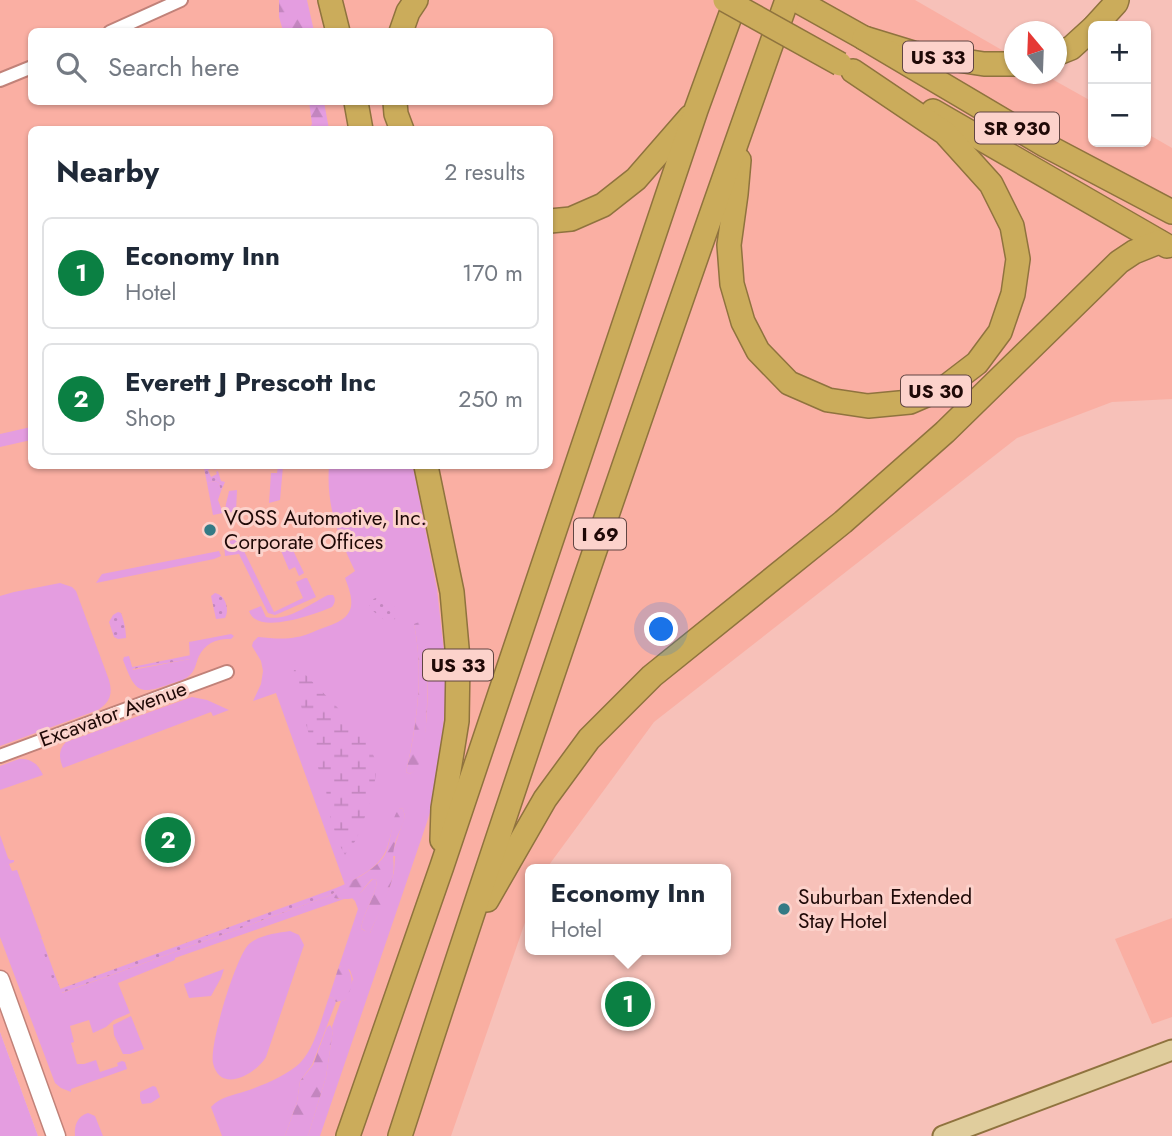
<!DOCTYPE html>
<meta charset="utf-8">
<style>
:root{--surface:#fff;--page:#f2f2f3;--text:#1f2937;--muted:#747a83;--line:#e0e1e3;--accent:#0b8043}
body{margin:0;font-family:Jost,sans-serif;background:var(--page);color:var(--text)}
.controls{position:absolute;right:21px;top:21px;display:grid;overflow:hidden;border-radius:10px;box-shadow:0 2px 5px #0004}
.controls button{width:63px;height:63px;display:grid;place-items:center;padding:0;border:0;border-bottom:2px solid var(--line);background:var(--surface);color:var(--text);font:35px sans-serif}
.compass{position:absolute;left:1004px;top:21px;width:63px;height:63px;border-radius:50%;background:var(--surface);box-shadow:0 2px 5px #0004;rotate:341deg}
.you{position:absolute;left:662px;top:630px;width:24px;height:24px;margin:-18px;border:5px solid #fff;border-radius:50%;background:#1a73e8;box-shadow:0 0 0 10px #1a73e833}
.badge{display:grid;place-items:center;width:46px;height:46px;border-radius:50%;background:var(--accent);color:#fff;font-size:23px;font-weight:700}
.pin{position:absolute;translate:-50% -50%;border:4px solid #fff;box-shadow:0 2px 7px #0006}
.popup{position:absolute;left:525px;top:864px;width:206px;height:91px;box-sizing:border-box;display:grid;place-content:center;border-radius:10px;background:var(--surface);filter:drop-shadow(0 2px 5px #0005);font-size:23px;white-space:nowrap;color:var(--muted)}
.popup b{font-size:26px;color:var(--text)}
.popup::after{content:'';position:absolute;left:50%;top:100%;margin-left:-14px;border:14px solid transparent;border-top-color:var(--surface)}
.list{margin:0;padding:0;list-style:none}
h2{display:flex;justify-content:space-between;align-items:center;height:91px;margin:0;padding:0 28px;font-size:30px}
h2 small{font-size:23px;font-weight:400;color:var(--muted)}
.list li{display:grid;grid-template-columns:46px 1fr auto;gap:21px;align-items:center;box-sizing:border-box;height:112px;margin:0 14px 14px;padding:0 14px;border:2px solid var(--line);border-radius:10px}
.list b{display:block;font-size:26px;white-space:nowrap}
.list p{margin:0;font-size:23px;white-space:nowrap;color:var(--muted)}
.list em{font-size:23px;font-style:normal;color:var(--muted)}
.icon{flex:none;width:38px;height:38px;fill:none;stroke:currentColor;stroke-width:2;stroke-linecap:round;stroke-linejoin:round}
.map{position:relative;flex:none;width:1172px;height:1136px;overflow:hidden}
.search{position:absolute;background:var(--surface);box-shadow:0 2px 5px #0004;left:28px;top:28px;width:525px;height:77px;display:flex;align-items:center;gap:18px;box-sizing:border-box;padding:0 24px;border-radius:10px;color:var(--muted);font-size:26px}
.panel{position:absolute;background:var(--surface);box-shadow:0 2px 5px #0004;left:28px;top:126px;width:525px;height:343px;border-radius:10px}
.map>svg:first-child{display:block}
.built{fill:#faafa3;fill-rule:evenodd}
.grass{fill:#e49de0;fill-rule:evenodd}
.forest{fill:url(#forest-firs)}
.wetland{fill:url(#wetland-marsh)}
.park{fill:url(#park-dots)}
.lines{fill:none;stroke-linecap:round;stroke-linejoin:round}
.street-casing{stroke:#c18279;stroke-width:16}
.secondary-casing{stroke:#c18279;stroke-width:21}
.primary-casing{stroke:#8f733e;stroke-width:23}
.highway-casing{stroke:#8f733e;stroke-width:26}
.street{stroke:#fff;stroke-width:12}
.secondary{stroke:#fff;stroke-width:18}
.primary{stroke:#e0cd9d;stroke-width:19}
.highway{stroke:#cbac5b;stroke-width:23}
.highway-bridge-casing{stroke:#8f733e;stroke-width:26;stroke-linecap:butt}
.highway-bridge{stroke:#cbac5b;stroke-width:23}
.poi-dot{fill:#347a85;stroke:#fcd2cb;stroke-width:2.5}
.labels{text-anchor:middle;dominant-baseline:central;stroke-width:6;stroke-linejoin:round;paint-order:stroke}
.shield{fill:#fcd2cb;stroke:#614542;stroke-width:2}
.shield-label{font-size:19px;font-weight:bold;fill:#1f0907}
.poi-label{font-size:21px;fill:#1f0907;stroke:#fcd2cb;text-anchor:start}
.street-label{font-size:21px;fill:#1f0907;stroke:#fcd2cb}
</style>
<div class="map">
<svg width="1172" height="1136" viewBox="0 0 1172 1136">
<defs>
<pattern id="forest-firs" width="22" height="20" patternUnits="userSpaceOnUse" patternTransform="scale(1.75)"><rect width="22" height="20" fill="#e49de0"/><path d="M5 1l3.5 6h-7zM16 11l3.5 6h-7z" fill="#c386bf"/></pattern>
<pattern id="wetland-marsh" width="20" height="14" patternUnits="userSpaceOnUse" patternTransform="scale(1.75)"><rect width="20" height="14" fill="#e49de0"/><path d="M1 5h8M5 5V1M11 12h8M15 12V8" fill="none" stroke="#c386bf"/></pattern>
<pattern id="park-dots" width="8" height="8" patternUnits="userSpaceOnUse" patternTransform="scale(1.75)"><rect width="8" height="8" fill="#e49de0"/><path d="M2 2h.1M6 6h.1" fill="none" stroke="#c386bf" stroke-width="1.8" stroke-linecap="round"/></pattern>
</defs>
<rect width="100%" height="100%" fill="#f7c1b9"/>
<g class="built">
<path d="M 0,0 L 915,0 L 1014,57 L 1014,74 L 1043,74 L 1093,102 L 1093,142 L 1146,142 L 1146,133 L 1172,148 L 1172,399 L 1112,402 L 1017,438 L 654,722 L 546,869 L 530,869 L 530,908 L 451,1136 L 38,1136 L 0,1032 ZM 32,32 L 550,32 L 550,102 L 32,102 ZM 32,130 L 550,130 L 550,466 L 32,466 Z"/>
<polygon points="1172,918 1172,1017 1152,1024 1115,939"/>
</g>
<g class="grass">
<polygon points="31,427 31,440 0,447 0,434"/>
<polygon points="278,466 283,466 280,500 269,503 271,473 277,473"/>
<path d="M 329,466 L 413,466 L 437,589 L 444,652 L 446,701 L 435,797 L 426,825 L 320,1136 L 308,1136 L 326,1077 L 333,1030 L 332,1027 L 341,1001 L 345,1000 L 353,979 L 350,970 L 341,966 L 338,969 L 358,909 L 355,901 L 352,898 C 362,894 365,886 373,879 L 377,880 C 376,896 364,911 361,928 L 363,930 L 370,933 L 390,886 L 394,872 L 395,856 L 393,856 L 393,851 L 405,816 L 403,809 L 400,808 C 393,820 392,832 388,845 C 382,866 363,874 345,885 L 276,693 L 253,701 L 261,684 L 263,671 L 261,661 L 252,646 L 253,642 L 258,637 C 271,638 283,640 297,637 C 306,636 314,631 323,628 C 353,618 357,608 345,578 L 355,571 C 338,536 326,506 329,466 ZM 414,624 C 418,636 425,649 426,661 C 429,683 429,763 410,774 L 406,772 C 417,724 424,672 414,624 Z"/>
<polygon points="215,481 219,483 221,491 218,500 223,513 213,515 207,483"/>
<path d="M 237,490 L 236,512 L 226,513 C 224,505 228,499 229,491 Z"/>
<polygon points="238,539 274,612 303,598 296,582 305,578 307,578 316,597 280,613 275,615 268,613 239,554 225,556 224,542"/>
<polygon points="288,540 304,573 299,576 295,567 289,570 279,546 282,542"/>
<polygon points="219,551 221,556 214,559 96,583 102,574"/>
<path d="M 60,583 L 72,587 L 76,591 L 109,680 C 113,694 110,702 98,710 L 0,746 L 0,596 L 14,592 Z"/>
<path d="M 328,595 L 333,595 C 336,599 335,603 332,607 C 315,614 257,636 249,611 L 261,606 L 266,617 C 287,622 310,604 328,595 Z"/>
<path d="M 231,634 L 234,636 L 231,639 C 218,638 205,643 199,656 C 196,662 196,669 190,675 C 185,680 177,682 170,684 C 138,696 135,691 123,660 L 124,657 L 129,656 L 133,670 L 190,659 L 189,642 Z"/>
<path d="M 192,697 L 207,700 L 229,710 L 213,716 L 211,712 L 63,768 C 59,758 58,750 66,742 Z"/>
<path d="M 19,759 C 31,758 38,764 43,775 L 0,790 L 0,766 Z"/>
<polygon points="0,835 8,858 10,860 14,860 14,862 9,864 12,871 17,870 42,938 40,939 62,993 304,905 331,895 336,891 337,899 344,899 175,958 175,960 118,983 130,1013 114,1020 106,1027 93,1033 89,1020 70,1026 74,1042 71,1043 77,1064 84,1064 96,1060 100,1072 118,1066 117,1063 122,1061 125,1062 127,1069 71,1089 71,1092 61,1088 55,1083 0,937"/>
<path d="M 290,931 L 299,935 L 304,945 L 266,1057 C 255,1075 220,1094 213,1063 C 209,1045 236,956 249,944 C 259,935 277,933 290,931 Z"/>
<polygon points="224,969 221,978 211,996 189,998 184,984"/>
<path d="M 329,997 L 333,998 L 336,1002 L 312,1065 L 300,1081 L 297,1102 L 285,1136 L 222,1136 L 211,1107 C 220,1097 234,1095 246,1091 C 262,1086 289,1074 300,1063 C 315,1048 322,1016 329,997 Z"/>
<polygon points="131,1016 144,1049 130,1054 123,1054 114,1035 113,1025"/>
<polygon points="0,1032 38,1136 0,1136"/>
<polygon points="153,1086 156,1087 160,1097 151,1103 142,1104 140,1098 140,1092"/>
<path d="M 88,1113 L 95,1116 L 103,1136 L 75,1136 C 74,1126 77,1116 88,1113 Z"/>
</g>
<g class="forest">
<polygon points="279,0 307,0 314,31 283,31 279,17"/>
<polygon points="309,102 324,102 329,129 309,129 312,124"/>
<path d="M 419,622 C 430,641 428,722 424,746 C 423,756 419,769 410,774 L 406,772 C 417,725 424,672 414,624 Z"/>
<path d="M 400,808 L 403,809 L 405,816 C 403,827 396,836 394,848 C 392,856 395,866 393,875 C 389,895 378,914 370,933 L 368,933 L 361,928 C 364,911 376,896 377,880 L 372,879 C 357,894 361,902 334,898 L 336,888 C 351,882 371,872 382,859 C 388,852 389,842 391,833 C 393,824 393,815 400,808 Z"/>
<path d="M 345,965 C 355,976 353,988 345,1000 L 336,1002 L 333,998 L 329,997 L 338,969 L 341,966 Z"/>
<polygon points="330,1025 333,1030 326,1077 308,1136 285,1136 297,1102 300,1081 313,1065 327,1027"/>
</g>
<path class="wetland" d="M 294,670 L 299,670 L 307,676 C 327,698 365,731 375,759 C 381,774 364,822 357,837 C 355,843 349,849 345,855 L 337,840 L 327,805 L 326,786 L 321,778 L 316,760 L 295,684 L 293,675 Z"/>
<g class="park">
<polygon points="206,466 215,466 216,469 215,470 213,468 208,470 211,477 217,474 216,472 218,471 221,481 225,482 221,491 219,483 215,481 207,483 204,468"/>
<path d="M 215,593 C 225,595 230,609 225,618 L 216,619 L 211,596 Z"/>
<polygon points="378,597 396,608 398,615 392,622 386,621 369,608 369,601"/>
<path d="M 118,612 L 121,613 C 124,620 126,631 126,638 L 118,639 L 114,637 L 109,622 L 113,615 Z"/>
<polygon points="191,655 190,659 132,669 132,667"/>
<polygon points="336,888 336,891 331,895 304,905 61,993 60,991 56,991 40,941 39,939 42,939 60,989"/>
</g>
<g class="lines">
<defs>
<g id="street">
<polyline points="110,32 181,0"/>
<polyline points="0,80 32,67"/>
<polyline points="0,756 227,672"/>
</g>
<polyline id="secondary" points="0,980 56,1136"/>
<polyline id="primary" points="943,1136 1172,1050"/>
<g id="highway">
<polyline points="330,0 338,32"/>
<polyline points="796,0 864,38 913,53 984,64 1014,64"/>
<polyline points="1095,26 1116,3 1117,0"/>
<polyline points="401,32 408,12 416,0"/>
<polyline points="864,38 1045,145 1172,212"/>
<polyline points="1056,54 1071,48 1093,28"/>
<polyline points="356,102 361,130"/>
<polyline points="395,102 396,114 402,130"/>
<polyline points="933,111 1167,246"/>
<polyline points="739,160 736,194 729,245 732,284 743,322 758,351 789,383 828,400 868,406 910,402 947,386 977,363 1000,332 1013,294 1018,259 1012,226 991,184 945,133 853,71"/>
<polyline points="550,221 571,219 603,205 636,179 690,117"/>
<polyline points="426,466 452,592 458,659 457,721 443,808 442,840"/>
<polyline points="487,900 545,799 589,739 652,676 843,522 945,432 1119,262 1134,252 1159,242"/>
<polyline points="348,1136 442,866 696,110 736,0"/>
<path d="M 400,1136 C 523,755 653,377 787,0"/>
</g>
</defs>
<use href="#street" class="street-casing"/>
<use href="#secondary" class="secondary-casing"/>
<use href="#primary" class="primary-casing"/>
<use href="#highway" class="highway-casing"/>
<use href="#street" class="street"/>
<use href="#secondary" class="secondary"/>
<use href="#primary" class="primary"/>
<use href="#highway" class="highway"/>
<defs>
<polyline id="highway-bridge" points="725,0 840,64"/>
</defs>
<use href="#highway-bridge" class="highway-bridge-casing"/>
<use href="#highway-bridge" class="highway-bridge"/>
</g>
<g class="poi-dot">
<circle cx="210" cy="530" r="7"/>
<circle cx="784" cy="909" r="7"/>
</g>
<g class="labels">
<g class="shield">
<rect x="903" y="41.5" width="70" height="31" rx="5"/>
<rect x="975" y="112.5" width="84" height="31" rx="5"/>
<rect x="901" y="375.5" width="70" height="31" rx="5"/>
<rect x="574" y="518.5" width="52" height="31" rx="5"/>
<rect x="423" y="649.5" width="70" height="31" rx="5"/>
</g>
<g class="shield-label">
<text x="938" y="57">US 33</text>
<text x="1017" y="128">SR 930</text>
<text x="936" y="391">US 30</text>
<text x="600" y="534">I 69</text>
<text x="458" y="665">US 33</text>
</g>
<g class="poi-label">
<text x="224" y="518">VOSS Automotive, Inc.<tspan x="224" dy="24">Corporate Offices</tspan></text>
<text x="798" y="897">Suburban Extended<tspan x="798" dy="24">Stay Hotel</tspan></text>
</g>
<g class="street-label">
<text transform="translate(113 714) rotate(-20)">Excavator Avenue</text>
</g>
</g>
</svg>
<div class="controls">
<button>+</button>
<button>−</button>
</div>
<svg class="compass" viewBox="-18 -18 36 36"><path d="M0-13l5 13h-10z" fill="#e53935"/><path d="M0 13l5-13h-10z" fill="#747a83"/></svg>
<div class="you"></div>
<div class="pin badge" style="left:628px;top:1004px">1</div>
<div class="popup"><b>Economy Inn</b>Hotel</div>
<div class="pin badge" style="left:168px;top:840px">2</div>
<div class="search"><svg class="icon" aria-label="search" viewBox="0 0 24 24"><circle cx="10" cy="10" r="6"/><path d="M15 15l6 6"/></svg>Search here</div>
<section class="panel">
<h2>Nearby<small>2 results</small></h2>
<ul class="list">
<li><span class="badge">1</span><div><b>Economy Inn</b><p>Hotel</p></div><em>170 m</em></li>
<li><span class="badge">2</span><div><b>Everett J Prescott Inc</b><p>Shop</p></div><em>250 m</em></li>
</ul>
</section>
</div>
